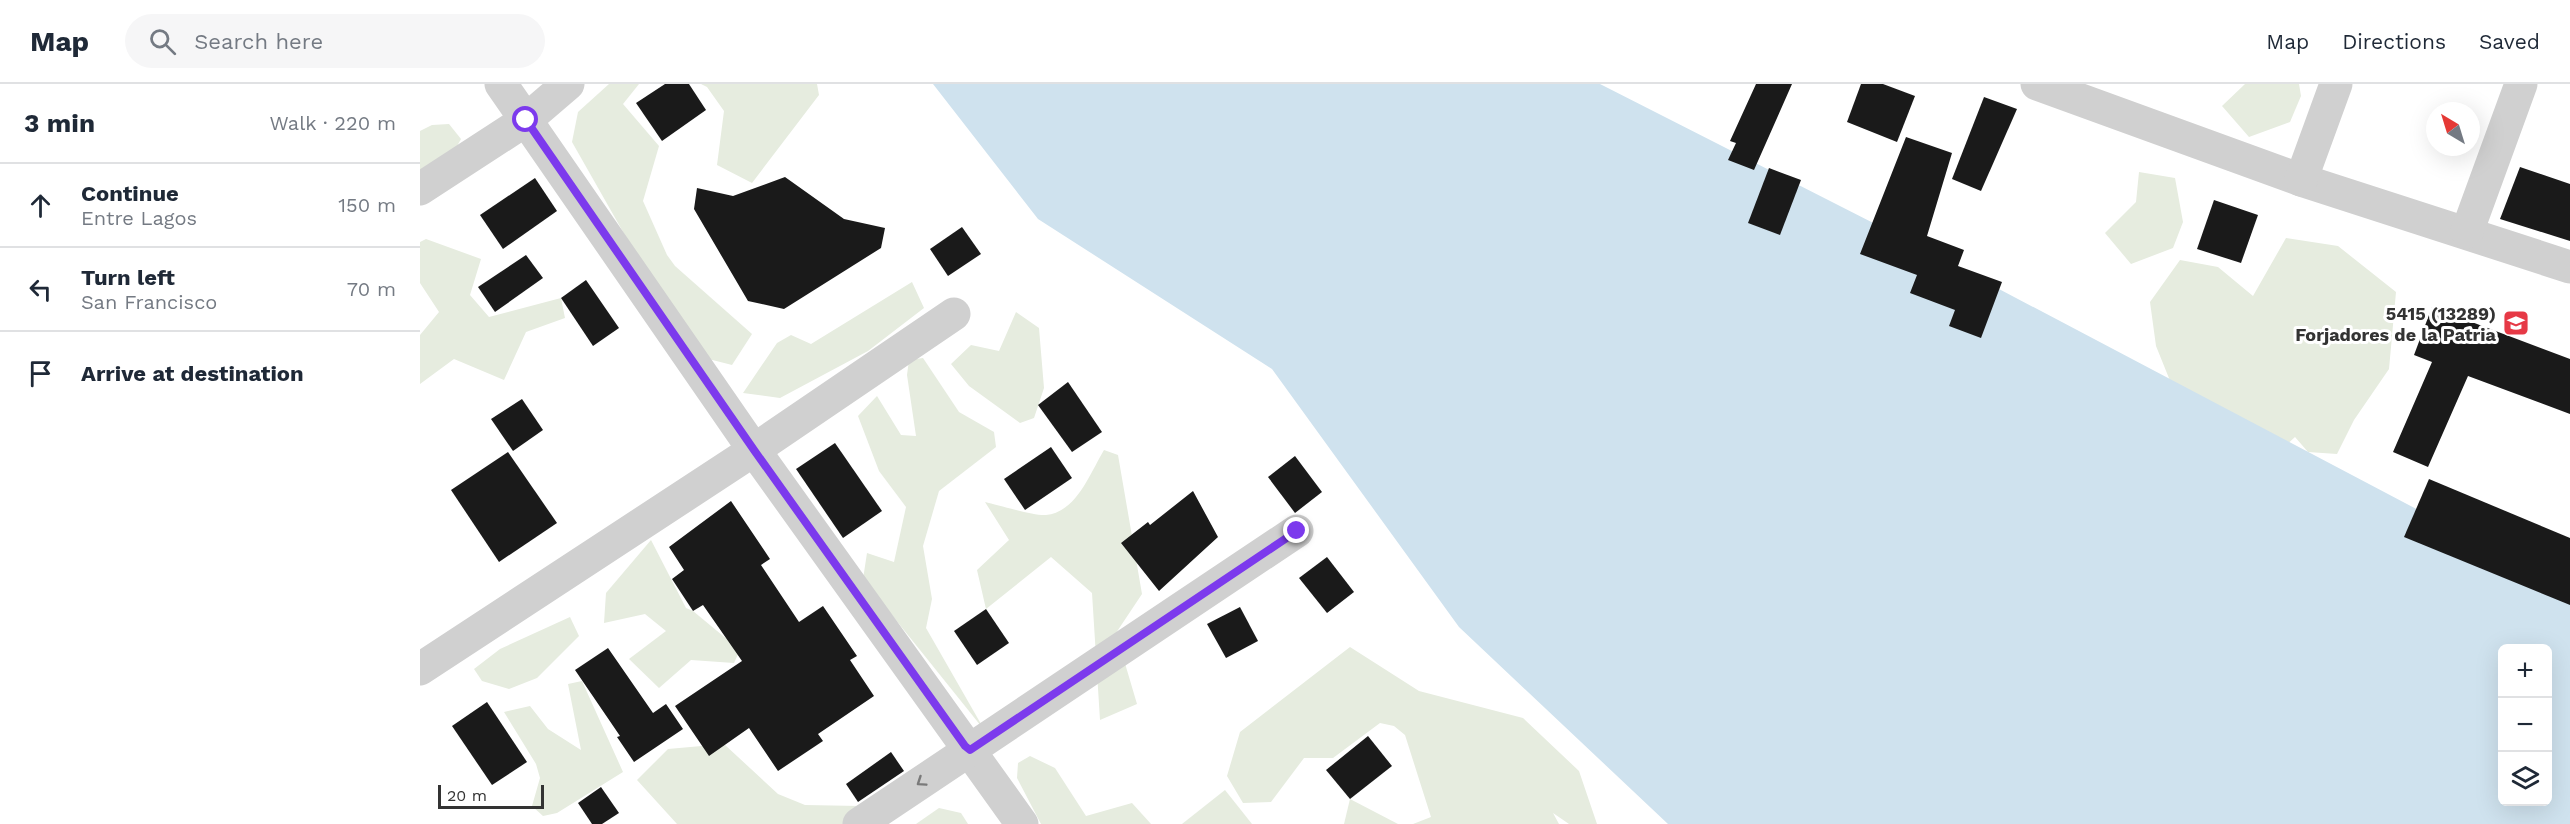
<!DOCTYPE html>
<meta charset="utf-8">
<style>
:root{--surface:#fff;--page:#f6f6f7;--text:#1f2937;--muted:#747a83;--line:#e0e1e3}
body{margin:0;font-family:"Work Sans",sans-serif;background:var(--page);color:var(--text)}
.controls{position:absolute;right:18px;bottom:18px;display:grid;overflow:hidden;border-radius:9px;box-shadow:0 6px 24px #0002}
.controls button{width:54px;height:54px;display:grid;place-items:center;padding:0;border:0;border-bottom:2px solid var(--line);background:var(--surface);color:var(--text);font:30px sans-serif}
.compass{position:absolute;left:2006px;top:18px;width:54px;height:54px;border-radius:50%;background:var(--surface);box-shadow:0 6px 24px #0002;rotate:322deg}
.scale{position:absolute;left:18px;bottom:15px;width:106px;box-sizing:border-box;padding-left:6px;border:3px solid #333;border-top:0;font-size:16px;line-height:21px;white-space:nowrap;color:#333;-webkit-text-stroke:4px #fff;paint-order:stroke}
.stop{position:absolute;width:18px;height:18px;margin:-14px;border:4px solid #7c3aed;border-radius:50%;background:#fff}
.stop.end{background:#7c3aed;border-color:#fff;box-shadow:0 2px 6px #0008}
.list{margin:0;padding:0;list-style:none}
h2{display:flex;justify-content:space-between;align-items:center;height:78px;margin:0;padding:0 24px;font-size:26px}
h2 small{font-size:20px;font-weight:400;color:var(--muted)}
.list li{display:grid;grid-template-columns:39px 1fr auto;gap:18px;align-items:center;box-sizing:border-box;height:84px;padding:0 24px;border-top:2px solid var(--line)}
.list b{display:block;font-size:22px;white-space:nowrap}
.list p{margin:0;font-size:20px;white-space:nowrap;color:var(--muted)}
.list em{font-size:20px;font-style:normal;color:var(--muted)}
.icon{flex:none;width:33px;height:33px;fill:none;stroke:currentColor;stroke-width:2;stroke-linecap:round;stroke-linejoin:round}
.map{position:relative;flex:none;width:2150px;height:740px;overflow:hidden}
header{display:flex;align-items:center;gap:36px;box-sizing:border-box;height:84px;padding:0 30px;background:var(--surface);border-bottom:2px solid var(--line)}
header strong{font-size:28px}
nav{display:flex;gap:33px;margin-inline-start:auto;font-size:21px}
.search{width:420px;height:54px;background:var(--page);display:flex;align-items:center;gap:15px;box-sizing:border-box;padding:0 21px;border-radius:33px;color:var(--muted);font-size:22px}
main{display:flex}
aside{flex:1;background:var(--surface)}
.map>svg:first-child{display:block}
.green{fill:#e6ecdf}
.water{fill:#cfe2ee;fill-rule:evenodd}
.building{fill:#1a1a1a}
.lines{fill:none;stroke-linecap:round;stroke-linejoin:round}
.street{stroke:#d0d0d0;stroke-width:33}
.oneway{stroke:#7a7a7a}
.route{stroke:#7c3aed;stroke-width:8}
.labels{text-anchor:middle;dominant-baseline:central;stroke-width:6;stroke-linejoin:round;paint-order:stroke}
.poi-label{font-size:18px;font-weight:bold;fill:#333;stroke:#fff;text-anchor:end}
</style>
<header>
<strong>Map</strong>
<div class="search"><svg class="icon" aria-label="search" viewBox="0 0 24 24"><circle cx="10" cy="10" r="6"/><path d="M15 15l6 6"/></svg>Search here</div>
<nav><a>Map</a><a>Directions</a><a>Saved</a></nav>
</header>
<main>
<aside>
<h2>3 min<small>Walk · 220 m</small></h2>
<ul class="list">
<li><svg class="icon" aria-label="ahead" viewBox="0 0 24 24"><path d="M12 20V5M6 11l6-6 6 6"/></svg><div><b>Continue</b><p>Entre Lagos</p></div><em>150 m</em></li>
<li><svg class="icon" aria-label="left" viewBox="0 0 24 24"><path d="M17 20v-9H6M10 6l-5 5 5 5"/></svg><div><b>Turn left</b><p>San Francisco</p></div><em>70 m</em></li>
<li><svg class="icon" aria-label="arrive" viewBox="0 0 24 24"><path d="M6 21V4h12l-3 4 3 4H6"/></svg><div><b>Arrive at destination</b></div></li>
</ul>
</aside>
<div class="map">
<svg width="2150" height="740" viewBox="0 0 2150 740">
<rect width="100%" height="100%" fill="#fff"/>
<g class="green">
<polygon points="189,0 219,0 203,20 239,62 223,117 247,171 255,182 332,250 312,281 273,271 152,58 158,28"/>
<polygon points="281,0 397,0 399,11 332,99 297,81 304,27 287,3"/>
<polygon points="1825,0 1879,0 1881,12 1870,38 1829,53 1802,22"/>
<polygon points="29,40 41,55 31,73 0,86 0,47 12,41"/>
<polygon points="1719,88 1755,94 1763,138 1753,164 1711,180 1685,149 1716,118"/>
<polygon points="1866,154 1918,162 1976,208 1969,285 1934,336 1917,370 1888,368 1875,353 1864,363 1759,319 1736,262 1730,218 1760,176 1798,183 1833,212"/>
<polygon points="6,155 61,175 50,211 69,233 141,214 145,234 106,248 84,296 34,275 0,300 0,251 19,228 0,199 0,158"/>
<polygon points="492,198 504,224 448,267 360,314 323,309 357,259 371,251 391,260"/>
<polygon points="596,228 619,244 624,304 614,334 600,339 549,302 531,280 551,261 579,267"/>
<polygon points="503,274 539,328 574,348 576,363 519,407 503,462 512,515 506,544 565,647 443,495 447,469 474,478 486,423 459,387 438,332 457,312 481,351 496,352 487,291 489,276"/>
<path d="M 684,366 L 698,371 L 722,510 L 696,549 L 717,620 L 680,636 L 672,509 L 631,473 L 566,525 L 557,486 L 589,456 L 565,418 C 579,421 613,432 626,431 C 657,428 670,389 684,366 Z"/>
<polygon points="231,456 266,524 273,527 320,566 314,579 271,576 239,604 209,575 246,547 225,530 184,539 186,509"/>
<polygon points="150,533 159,552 117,594 89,605 62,597 54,585 80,565"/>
<polygon points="930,563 999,607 1103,634 1159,687 1177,740 1149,740 1133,729 1139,740 993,740 1011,733 985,651 974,642 960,639 913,674 884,674 851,718 823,719 807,692 820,648"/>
<polygon points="162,597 203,688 137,729 123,732 112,722 120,694 116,680 84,628 110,622 128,645 161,666 148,600"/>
<polygon points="304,660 358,710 385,721 440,722 451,740 257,740 217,696 248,665"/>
<polygon points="610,672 635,684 666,732 712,719 731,740 621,740 597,694 598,679"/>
<polygon points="805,706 832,740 762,740"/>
<polygon points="930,715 978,740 924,740"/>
<polygon points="519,724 541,729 548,740 496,740"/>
</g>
<path class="water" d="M 513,0 L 1180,0 L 1471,148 L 2150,506 L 2150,740 L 1248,740 L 1039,543 L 852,285 L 618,135 ZM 2082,564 L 2128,564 L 2128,718 L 2082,718 Z"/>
<g class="building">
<polygon points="245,0 269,0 286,26 242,57 216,19"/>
<polygon points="1336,0 1372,0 1334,86 1308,76 1316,59 1310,57"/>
<polygon points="1441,0 1463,0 1495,12 1477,58 1427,38"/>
<polygon points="1564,13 1597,25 1561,107 1532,95"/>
<polygon points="1486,53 1532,69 1507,152 1544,166 1538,182 1582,198 1561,254 1529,242 1535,226 1490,209 1497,191 1440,170"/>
<polygon points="2100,83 2150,100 2150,157 2080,135"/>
<polygon points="1349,84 1381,96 1360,151 1328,139"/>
<polygon points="365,93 424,135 465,144 461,164 364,225 328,217 274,125 277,104 313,112"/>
<polygon points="115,94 137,127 83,165 60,131"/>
<polygon points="1794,116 1838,131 1821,179 1777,165"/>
<polygon points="542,143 561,170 528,192 510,165"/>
<polygon points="106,171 123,194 75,228 58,203"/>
<polygon points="166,196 199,244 173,262 141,214"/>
<polygon points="2012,223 2150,275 2150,330 2048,292 2008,383 1973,368 2012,278 1994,271"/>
<polygon points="648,298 682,348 652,368 618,321"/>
<polygon points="102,315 123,346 93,367 71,335"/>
<polygon points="415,359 462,427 423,454 376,385"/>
<polygon points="631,363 652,394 605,426 584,395"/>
<polygon points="88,368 137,439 79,478 31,406"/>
<polygon points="875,372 902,408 875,429 848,393"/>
<polygon points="2009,395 2150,454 2150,521 1984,453"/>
<polygon points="773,407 798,453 739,507 701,459 728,438 730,441"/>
<polygon points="311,417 350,475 341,481 379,538 403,522 437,572 430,576 454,612 398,650 403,657 358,687 329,644 289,672 255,622 322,577 283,521 273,527 252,495 264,486 249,463"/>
<polygon points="907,473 934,508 907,529 879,494"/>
<polygon points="820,523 838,557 806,574 787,540"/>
<polygon points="566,525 589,559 557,581 534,547"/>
<polygon points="188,564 233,629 246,620 263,645 214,678 197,653 200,652 155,586"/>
<polygon points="67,618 107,678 72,701 32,642"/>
<polygon points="948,652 972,682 930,715 906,686"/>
<polygon points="471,668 484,687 438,718 426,700"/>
<polygon points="181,703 199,729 182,740 172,740 158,719"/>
</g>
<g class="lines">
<g class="street">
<polyline points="81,0 334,366 602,740"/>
<polyline points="1617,0 1881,96 2150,183"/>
<polyline points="1881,96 1916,0"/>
<polyline points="0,105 106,36 148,0"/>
<polyline points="2047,148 2101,0"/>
<polyline points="0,585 334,366 534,230"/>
<polyline points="439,740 877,447"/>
</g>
</g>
<defs><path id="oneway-chevron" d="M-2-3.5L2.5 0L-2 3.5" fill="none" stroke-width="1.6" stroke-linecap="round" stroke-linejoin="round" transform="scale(1.5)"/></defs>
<use class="oneway" href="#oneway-chevron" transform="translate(501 698) rotate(146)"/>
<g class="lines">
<polyline class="route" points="106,36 334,366 545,662 550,666 877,447"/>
</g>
<defs>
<symbol id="school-square" viewBox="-11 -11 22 22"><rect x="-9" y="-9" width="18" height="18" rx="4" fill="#e63946" stroke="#fff"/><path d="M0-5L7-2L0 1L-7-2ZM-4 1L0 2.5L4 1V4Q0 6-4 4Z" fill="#fff"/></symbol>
</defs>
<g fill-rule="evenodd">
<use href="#school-square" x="2081" y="224" width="30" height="30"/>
</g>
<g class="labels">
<g class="poi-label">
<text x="2076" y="229">5415 (13289)<tspan x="2076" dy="21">Forjadores de la Patria</tspan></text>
</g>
</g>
</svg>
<div class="controls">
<button>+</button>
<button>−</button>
<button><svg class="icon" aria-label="layers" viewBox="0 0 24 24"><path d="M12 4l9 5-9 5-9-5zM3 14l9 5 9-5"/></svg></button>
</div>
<svg class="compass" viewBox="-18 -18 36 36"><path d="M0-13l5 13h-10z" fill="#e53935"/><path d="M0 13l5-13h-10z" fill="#747a83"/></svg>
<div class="scale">20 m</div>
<div class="stop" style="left:106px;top:36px"></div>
<div class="stop end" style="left:877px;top:447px"></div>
</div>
</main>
